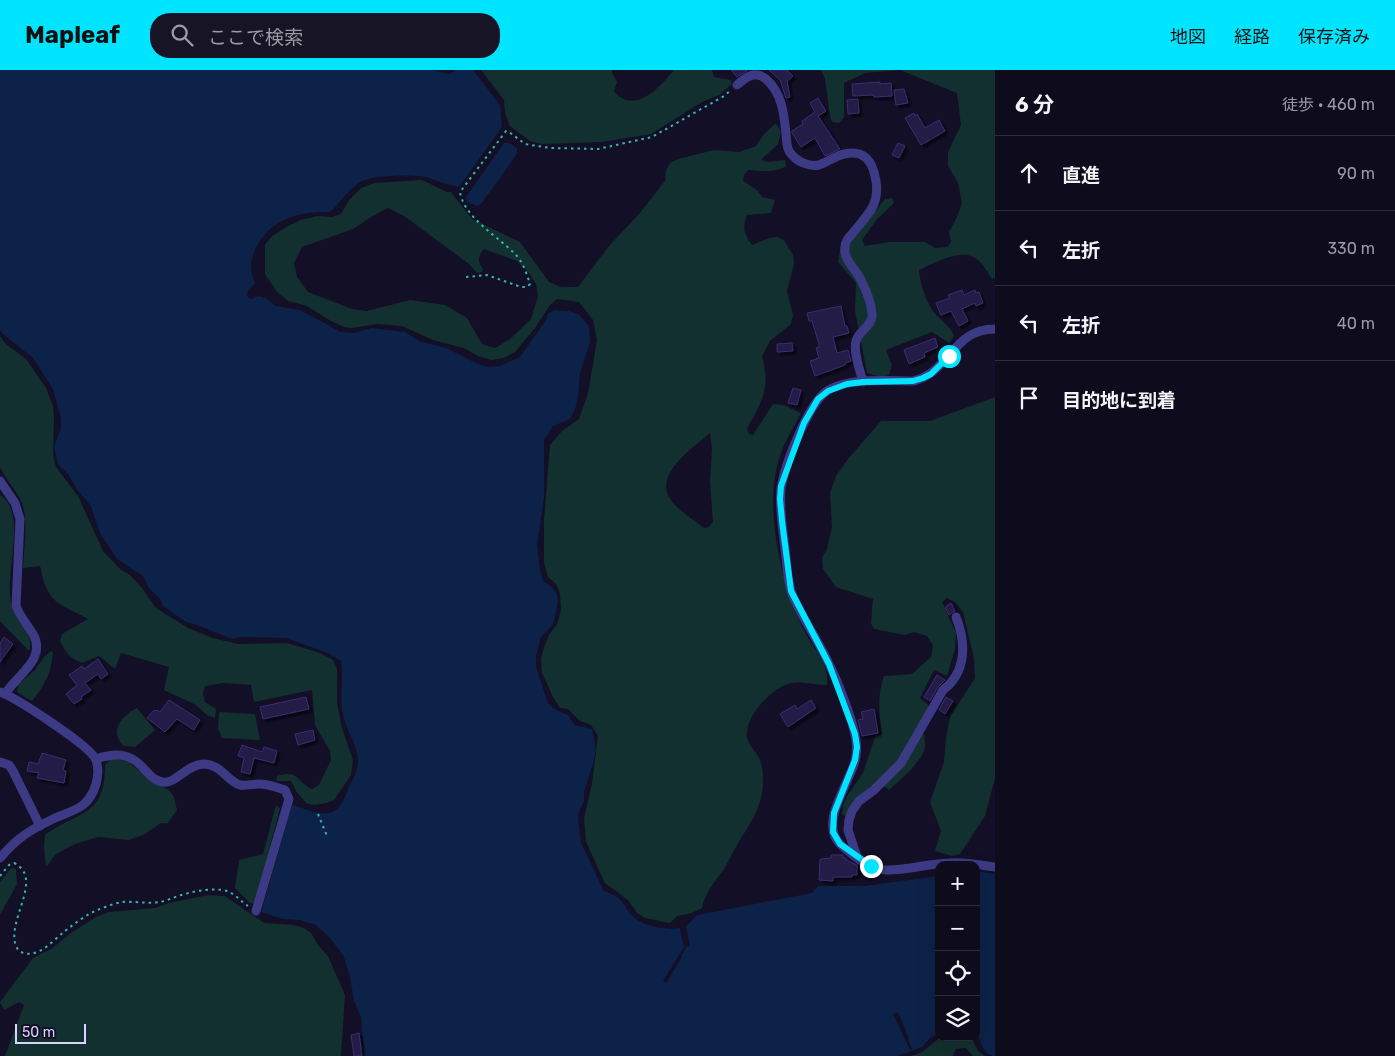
<!DOCTYPE html>
<html lang="ja">
<meta charset="utf-8">
<style>
:root{--surface:#0e0b1c;--page:#171425;--text:#f1f3f6;--muted:#9b9ba3;--line:#2e2b3b;--accent:#00e5ff}
body{margin:0;font-family:Rubik,"Noto Sans JP",sans-serif;background:var(--page);color:var(--text)}
.controls{position:absolute;right:15px;bottom:15px;display:grid;overflow:hidden;border-radius:10px;box-shadow:0 5px 20px #0002}
.controls button{width:45px;height:45px;display:grid;place-items:center;padding:0;border:0;border-bottom:1px solid var(--line);background:var(--surface);color:var(--text);font:25px sans-serif}
.scale{position:absolute;left:15px;bottom:12px;width:71px;box-sizing:border-box;padding-left:5px;border:2px solid #d9d4ff;border-top:0;font-size:14px;line-height:18px;white-space:nowrap;color:#d9d4ff;-webkit-text-stroke:4px #130f26;paint-order:stroke}
.stop{position:absolute;width:15px;height:15px;margin:-11px;border:4px solid #00e5ff;border-radius:50%;background:#fff}
.stop.end{background:#00e5ff;border-color:#fff;box-shadow:0 1px 5px #0008}
.list{margin:0;padding:0;list-style:none}
h2{display:flex;justify-content:space-between;align-items:center;height:65px;margin:0;padding:0 20px;font-size:21px}
h2 small{font-size:16px;font-weight:400;color:var(--muted)}
.list li{display:grid;grid-template-columns:32px 1fr auto;gap:15px;align-items:center;box-sizing:border-box;height:75px;padding:0 20px;border-top:1px solid var(--line)}
.list b{display:block;font-size:19px;white-space:nowrap}
.list em{font-size:16px;font-style:normal;color:var(--muted)}
.icon{flex:none;width:28px;height:28px;fill:none;stroke:currentColor;stroke-width:2;stroke-linecap:round;stroke-linejoin:round}
.map{position:relative;flex:none;width:995px;height:986px;overflow:hidden}
header{display:flex;align-items:center;gap:30px;box-sizing:border-box;height:70px;padding:0 25px;background:var(--accent);color:#111}
header strong{font-size:24px}
nav{display:flex;gap:28px;margin-inline-start:auto;font-size:18px}
.search{width:350px;height:45px;background:var(--page);display:flex;align-items:center;gap:12px;box-sizing:border-box;padding:0 18px;border-radius:20px;color:var(--muted);font-size:19px}
main{display:flex}
aside{flex:1;background:var(--surface)}
.map>svg:first-child{display:block}
.green{fill:#12302f;fill-rule:evenodd}
.water{fill:#0c2248}
.pier{fill:#130f26}
.building{fill:#241b47;stroke:#3b2d73;filter:url(#shadow)}
.lines{fill:none;stroke-linecap:round;stroke-linejoin:round}
.path{stroke:#2fb8b0;stroke-width:2;stroke-dasharray:2.5 4;stroke-linecap:butt}
.minor{stroke:#3d3a85;stroke-width:9}
.route{stroke:#00e5ff;stroke-width:6}
</style>
<header>
<strong>Mapleaf</strong>
<div class="search"><svg class="icon" aria-label="search" viewBox="0 0 24 24"><circle cx="10" cy="10" r="6"/><path d="M15 15l6 6"/></svg>ここで検索</div>
<nav><a>地図</a><a>経路</a><a>保存済み</a></nav>
</header>
<main>
<div class="map">
<svg width="995" height="986" viewBox="0 0 995 986">
<defs>
<filter id="shadow"><feDropShadow dx="3" dy="3" stdDeviation="1" flood-color="#0009"/></filter>
</defs>
<rect width="100%" height="100%" fill="#130f26"/>
<g class="green">
<path d="M 481,0 L 612,0 L 612,3 L 617,12 L 614,21 C 634,46 660,17 674,0 L 712,0 L 714,7 L 731,10 L 732,14 L 719,25 L 702,32 L 651,64 L 602,72 L 542,74 L 530,71 L 510,56 L 505,43 L 504,30 Z"/>
<path d="M 821,0 L 995,0 L 995,208 L 992,209 C 988,203 984,195 978,190 C 963,176 934,193 919,200 C 920,214 927,235 936,245 C 943,252 951,257 954,266 L 949,273 L 932,262 L 886,280 L 892,295 L 889,305 L 881,307 L 867,303 L 855,241 L 856,213 L 838,192 L 840,181 L 848,178 L 852,170 L 885,129 L 892,128 L 894,133 L 877,149 L 862,170 L 865,176 L 889,172 L 925,172 L 935,178 L 947,177 L 951,172 L 949,162 L 957,147 L 962,133 L 958,113 L 948,96 L 948,82 L 961,55 L 957,23 L 900,0 L 865,3 L 844,13 L 844,47 L 839,53 L 832,52 L 830,46 L 825,9 Z"/>
<path d="M 776,53 L 781,62 L 778,74 L 761,90 L 768,92 L 785,90 L 786,96 C 777,103 759,101 748,100 L 744,105 L 743,111 L 758,121 L 762,127 L 775,130 L 771,143 L 747,145 C 742,158 744,164 752,175 L 769,168 L 777,167 L 784,170 L 793,185 L 794,194 L 787,221 L 793,245 L 791,254 L 770,271 L 762,286 C 771,318 762,331 747,359 L 749,364 L 753,365 L 773,334 L 783,335 L 801,343 C 795,356 786,369 781,383 C 762,434 781,514 804,560 C 812,578 830,594 827,615 C 816,615 803,611 792,613 C 773,616 744,647 747,667 C 749,677 757,682 760,690 C 766,706 763,728 756,742 C 751,754 743,764 737,775 C 732,783 729,791 724,799 C 715,812 705,822 702,838 L 692,843 L 677,846 L 670,853 L 645,848 L 637,843 L 628,830 L 605,813 L 586,772 L 584,748 L 592,714 L 598,666 L 591,655 L 580,651 L 568,639 L 560,638 L 553,627 L 542,603 L 541,589 L 544,577 L 549,565 L 557,554 L 561,540 L 560,523 L 556,514 L 548,507 L 544,493 L 544,451 L 550,375 L 562,361 L 579,349 L 588,323 L 597,270 L 593,250 L 579,232 L 557,229 L 550,235 L 535,258 L 515,282 L 504,288 L 491,290 L 478,286 L 464,278 L 433,270 L 402,256 L 377,254 L 352,258 L 344,257 L 331,251 L 307,236 L 288,231 L 277,222 L 265,204 L 265,175 L 271,167 L 286,157 L 301,150 L 317,146 L 332,147 L 341,144 L 349,130 L 361,118 L 375,113 L 422,110 L 447,122 L 451,122 L 472,149 L 520,172 L 549,212 L 561,217 L 578,217 L 608,177 L 639,144 L 665,111 L 666,100 L 670,93 L 678,89 L 714,80 L 739,82 L 756,76 L 764,64 ZM 388,138 L 404,146 L 469,194 L 477,203 L 482,202 L 483,199 C 477,191 478,186 484,179 L 517,191 L 529,203 L 536,214 L 538,226 L 531,249 L 510,269 L 495,278 L 482,274 L 467,248 L 445,235 L 410,230 L 367,241 L 352,239 L 308,222 L 297,207 L 294,193 L 302,177 L 353,159 L 371,147 ZM 710,363 L 712,379 L 710,412 L 713,452 L 709,457 L 704,458 C 693,449 679,441 671,430 C 652,405 693,378 710,363 Z"/>
<path d="M 0,266 L 6,274 L 26,289 L 46,318 L 53,336 L 54,350 L 53,385 L 56,397 L 78,426 L 103,481 L 121,500 L 130,505 L 142,518 L 156,538 L 188,558 L 213,568 L 238,574 L 287,573 L 320,583 L 333,590 L 337,599 L 337,633 L 342,658 L 353,690 L 351,705 L 334,730 L 327,733 L 314,735 L 306,733 L 296,721 L 291,711 L 276,711 L 277,706 C 300,699 296,712 312,719 L 319,715 L 331,690 L 330,681 L 315,655 L 312,620 L 254,632 L 251,615 L 223,613 L 205,616 L 203,624 L 205,632 L 216,639 L 215,648 L 207,645 L 196,635 L 164,620 L 169,597 L 121,583 L 115,599 L 99,586 L 82,593 C 71,589 65,582 60,571 L 62,564 L 88,549 C 73,540 54,536 47,519 C 43,512 42,503 40,496 L 23,498 C 24,479 29,447 21,431 C 15,418 5,409 0,397 Z"/>
<path d="M 995,327 L 995,708 L 985,746 L 960,784 L 952,786 L 935,781 L 941,761 L 930,732 L 944,692 L 946,668 L 950,647 L 975,608 L 974,589 L 963,542 L 955,532 L 947,528 L 942,532 L 956,563 L 955,579 L 947,606 L 934,600 L 920,628 L 928,635 L 928,641 L 920,654 C 923,662 927,673 924,681 C 918,695 900,710 889,720 L 884,716 L 846,747 L 842,744 L 843,736 L 847,726 L 863,703 L 875,667 L 882,664 C 879,645 877,624 884,606 L 912,604 L 931,587 L 933,575 L 927,566 L 914,562 L 905,565 L 874,559 L 871,553 L 873,529 L 836,517 L 823,499 L 822,488 L 827,479 L 832,457 L 830,423 L 836,406 L 848,389 L 881,351 L 930,351 Z"/>
<path d="M 0,425 C 3,427 7,430 8,433 C 24,458 2,512 13,540 C 17,554 36,566 29,581 L 0,551 Z"/>
<path d="M 51,581 L 53,582 C 51,604 45,615 32,631 L 17,622 L 18,615 L 35,600 L 44,587 Z"/>
<path d="M 137,638 L 155,660 L 135,677 L 124,676 C 108,661 122,646 137,638 Z"/>
<polygon points="219,642 255,644 260,670 222,668 218,658"/>
<path d="M 117,689 L 128,692 L 158,715 L 169,720 L 174,727 L 177,740 L 168,753 L 161,753 L 143,765 L 129,770 L 98,767 L 75,774 L 56,784 L 46,797 L 44,778 L 45,765 C 79,740 105,748 105,695 L 110,690 Z"/>
<polygon points="276,735 280,738 255,834 250,833 235,818 239,790 263,784"/>
<polygon points="11,798 16,799 17,814 0,845 0,812"/>
<polygon points="208,825 225,826 264,853 294,855 304,858 311,863 318,875 328,886 345,925 341,986 5,986 24,935 19,932 4,940 0,932 33,888 51,879 71,863 96,847 109,842 155,838 169,833"/>
<polygon points="941,967 971,967 978,981 985,986 973,986 966,978 956,979 953,986 911,986 922,982"/>
</g>
<g class="water">
<path d="M 0,0 L 431,0 L 449,4 L 457,0 L 473,0 L 500,35 L 502,57 L 459,117 C 447,115 437,110 425,107 C 413,104 371,105 360,112 C 348,120 341,132 330,142 C 298,141 269,149 255,180 C 253,186 250,192 251,199 C 251,204 254,209 255,214 C 249,218 246,221 248,228 L 252,229 L 258,226 L 266,228 L 276,236 L 300,240 L 341,262 L 354,263 L 372,258 L 405,262 L 419,271 L 446,278 L 476,293 L 487,297 L 500,296 L 520,287 L 546,250 L 548,244 L 554,240 L 569,241 L 578,244 L 582,248 L 589,256 L 590,272 L 580,303 L 578,327 L 575,340 L 570,349 L 553,356 L 544,370 L 544,428 L 537,475 L 540,500 L 543,511 L 552,517 L 557,524 L 558,533 L 553,555 L 541,567 L 536,586 L 536,597 L 548,633 L 554,639 L 568,645 L 575,655 L 592,659 L 596,679 L 593,694 L 584,722 L 584,731 L 578,745 L 579,757 L 581,773 L 604,821 C 628,829 620,836 636,849 C 646,857 674,862 686,856 C 689,854 694,848 697,845 L 812,823 L 818,816 L 864,816 L 939,806 L 939,963 L 930,968 L 922,977 L 897,986 L 364,986 L 361,947 L 354,931 L 350,907 L 344,887 L 331,869 L 316,855 L 299,850 L 283,849 L 261,842 L 292,735 C 308,739 326,751 339,737 C 344,732 346,723 349,717 C 354,708 359,697 358,688 C 356,672 346,660 343,645 C 339,627 344,609 341,591 L 328,583 L 286,568 L 242,567 L 232,569 L 200,556 L 186,552 L 163,536 L 160,529 L 149,518 L 143,506 L 117,489 L 100,463 L 91,436 L 78,421 L 68,404 L 58,394 L 54,377 L 61,358 L 61,348 L 53,319 L 33,288 L 3,264 L 0,260 Z"/>
<polygon points="504,73 509,73 517,78 517,84 481,134 477,136 467,132 466,127"/>
<path d="M 976,801 L 995,804 L 995,986 C 982,985 982,972 976,962 Z"/>
</g>
<g class="pier">
<polygon points="685,853 690,876 686,877 681,886 682,887 666,913 663,911 684,877 679,854"/>
<polygon points="898,942 909,969 908,970 912,979 910,980 893,944"/>
</g>
<g class="building">
<polygon points="731,0 748,0 737,7"/>
<polygon points="769,0 787,0 793,6 787,11 790,27 786,28 780,10"/>
<polygon points="880,12 880,14 891,13 892,26 874,27 873,25 853,26 852,14"/>
<polygon points="904,19 908,33 896,35 894,20"/>
<polygon points="818,28 826,41 818,46 840,79 825,86 815,68 801,77 792,63 792,61 803,54 802,51 815,42 810,33"/>
<polygon points="858,29 859,43 848,44 847,30"/>
<polygon points="914,43 915,46 917,44 925,58 939,50 945,61 921,75 905,48"/>
<polygon points="898,73 905,76 899,88 892,85"/>
<polygon points="962,220 964,225 975,220 976,223 979,222 983,233 976,236 975,233 962,239 968,251 959,256 951,241 941,245 936,233 950,228 948,225"/>
<polygon points="841,236 845,256 847,256 849,263 833,267 837,283 848,280 851,291 845,293 845,295 815,306 810,291 819,288 816,278 819,277 819,274 812,251 809,251 807,243"/>
<polygon points="935,268 938,277 924,283 925,287 909,294 904,280"/>
<polygon points="792,273 793,281 777,282 777,274"/>
<polygon points="793,318 801,320 797,335 788,333"/>
<polygon points="951,533 955,541 949,545 945,537"/>
<polygon points="4,567 13,574 0,592 0,573"/>
<polygon points="98,589 108,604 101,609 98,604 85,613 91,620 81,627 82,629 74,634 66,624 77,615 69,605 82,596 84,599"/>
<polygon points="937,605 945,610 938,617 930,631 924,627"/>
<polygon points="306,627 309,639 263,649 260,637"/>
<polygon points="946,627 953,631 945,644 939,640"/>
<polygon points="169,630 200,650 194,660 177,649 165,662 147,648 154,640 156,641 157,640 160,642"/>
<polygon points="811,630 816,638 788,657 780,644 795,635 797,639"/>
<polygon points="874,639 878,663 862,666 858,650 863,649 861,642"/>
<polygon points="313,660 315,670 298,675 295,664"/>
<polygon points="242,675 262,682 264,677 277,681 274,693 254,688 250,704 241,702 244,688 238,686"/>
<polygon points="42,683 66,690 63,700 66,701 64,713 37,708 39,703 27,701 29,692 38,694"/>
<polygon points="831,785 843,785 843,788 846,788 846,790 857,795 857,805 852,805 852,807 833,807 833,811 819,810 820,789 831,788"/>
<polygon points="359,963 362,986 354,986 351,965"/>
</g>
<g class="lines">
<g class="path">
<path d="M 466,207 L 487,205 L 521,217 L 527,217 L 530,214 C 527,205 523,192 516,185 C 499,167 464,148 460,122 L 506,61 L 509,62 L 525,74 L 550,78 L 598,79 L 652,67 L 724,26 L 731,20"/>
<polyline points="318,744 327,766"/>
<path d="M 0,806 L 9,795 L 14,793 C 47,809 0,857 19,881 C 37,891 52,871 65,861 C 74,854 83,847 93,842 C 102,838 112,834 122,832 C 134,831 147,834 160,832 C 166,831 172,828 178,826 C 191,822 208,818 222,820 C 233,821 239,830 248,836"/>
</g>
<g class="minor">
<path d="M 737,15 C 746,7 755,0 766,9 C 782,23 784,44 786,64 C 787,72 786,79 792,85 C 798,92 810,97 819,95 C 828,92 835,86 844,84 C 865,79 873,92 876,111 C 880,136 866,146 852,164 C 849,167 845,172 845,177 C 843,189 856,200 861,210 C 866,220 871,232 872,243 C 874,255 859,260 856,271 C 853,283 860,300 863,312"/>
<path d="M 995,259 C 952,259 951,302 913,311 C 889,311 848,307 827,321 C 808,334 784,396 781,419 C 779,439 783,459 785,479 C 787,494 787,510 792,524 C 802,548 818,570 829,594 C 838,612 851,645 855,665 C 857,673 857,683 855,691 C 849,714 818,754 841,775 C 852,785 871,800 886,800 C 907,801 929,793 950,793 C 965,792 980,795 995,797"/>
<path d="M 0,411 L 15,433 L 20,449 L 16,536 C 20,547 27,554 33,564 C 47,589 18,604 5,624"/>
<path d="M 0,622 C 16,628 91,676 96,690 C 101,705 95,725 83,735 C 75,741 64,744 55,748 C 30,760 18,767 0,788"/>
<path d="M 96,689 C 115,683 130,682 144,699 C 150,705 153,710 162,712 C 175,715 186,695 203,694 C 221,694 227,711 240,715 C 245,716 253,714 259,714 C 268,714 276,717 285,720 L 289,729 L 256,841"/>
<polyline points="0,692 9,695 13,701 40,756"/>
<path d="M 857,787 L 848,760 L 849,750 L 852,741 L 859,731 L 874,720 L 901,693 L 943,620 C 967,602 966,572 956,547"/>
</g>
</g>
<g class="lines">
<polyline class="route" points="871,796 840,774 833,762 834,743 855,690 857,677 855,664 829,594 791,521 782,451 780,429 781,416 804,353 818,329 828,321 847,314 863,312 913,311 923,308 931,304 949,286"/>
</g>
</svg>
<div class="controls">
<button>+</button>
<button>−</button>
<button><svg class="icon" aria-label="locate" viewBox="0 0 24 24"><circle cx="12" cy="12" r="6"/><path d="M12 2v4M12 18v4M2 12h4M18 12h4"/></svg></button>
<button><svg class="icon" aria-label="layers" viewBox="0 0 24 24"><path d="M12 4l9 5-9 5-9-5zM3 14l9 5 9-5"/></svg></button>
</div>
<div class="scale">50 m</div>
<div class="stop" style="left:949px;top:286px"></div>
<div class="stop end" style="left:871px;top:796px"></div>
</div>
<aside>
<h2>6 分<small>徒歩 · 460 m</small></h2>
<ul class="list">
<li><svg class="icon" aria-label="ahead" viewBox="0 0 24 24"><path d="M12 20V5M6 11l6-6 6 6"/></svg><div><b>直進</b></div><em>90 m</em></li>
<li><svg class="icon" aria-label="left" viewBox="0 0 24 24"><path d="M17 20v-9H6M10 6l-5 5 5 5"/></svg><div><b>左折</b></div><em>330 m</em></li>
<li><svg class="icon" aria-label="left" viewBox="0 0 24 24"><path d="M17 20v-9H6M10 6l-5 5 5 5"/></svg><div><b>左折</b></div><em>40 m</em></li>
<li><svg class="icon" aria-label="arrive" viewBox="0 0 24 24"><path d="M6 21V4h12l-3 4 3 4H6"/></svg><div><b>目的地に到着</b></div></li>
</ul>
</aside>
</main>
